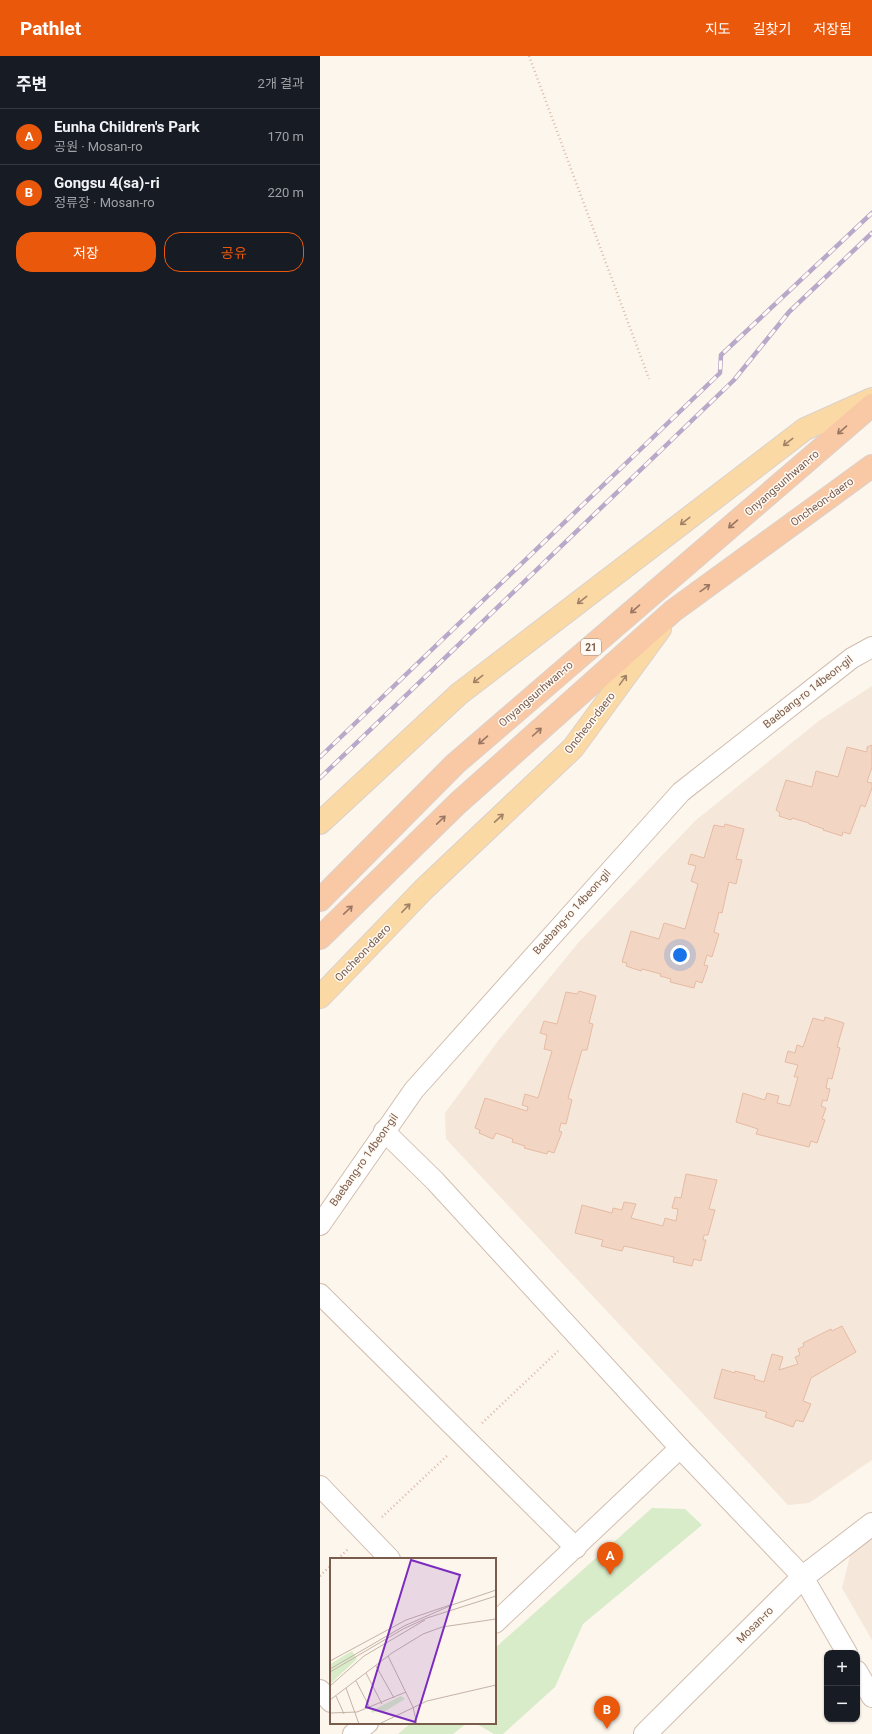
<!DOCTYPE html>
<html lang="ko">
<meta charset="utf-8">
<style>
:root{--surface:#171b24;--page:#242831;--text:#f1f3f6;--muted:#9ea1a6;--line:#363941;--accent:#ea580c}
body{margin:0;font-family:Roboto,"Noto Sans KR",sans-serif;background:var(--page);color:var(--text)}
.controls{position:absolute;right:12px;bottom:12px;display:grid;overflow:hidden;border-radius:8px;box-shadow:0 1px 3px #0004}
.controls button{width:36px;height:36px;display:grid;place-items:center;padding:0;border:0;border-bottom:1px solid var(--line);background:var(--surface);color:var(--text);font:20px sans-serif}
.you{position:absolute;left:360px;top:899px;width:14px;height:14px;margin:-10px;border:3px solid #fff;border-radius:50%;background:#1a73e8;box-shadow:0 0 0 6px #1a73e833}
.badge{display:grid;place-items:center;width:26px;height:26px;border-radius:50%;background:var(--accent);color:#fff;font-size:13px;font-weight:700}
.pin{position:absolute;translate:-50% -33px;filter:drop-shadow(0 1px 2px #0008)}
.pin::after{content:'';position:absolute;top:21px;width:14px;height:12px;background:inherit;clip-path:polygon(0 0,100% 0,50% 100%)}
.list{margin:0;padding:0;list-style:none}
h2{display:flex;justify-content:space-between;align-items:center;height:52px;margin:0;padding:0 16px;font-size:17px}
h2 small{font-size:13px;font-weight:400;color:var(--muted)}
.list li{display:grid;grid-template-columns:26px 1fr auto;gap:12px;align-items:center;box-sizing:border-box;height:56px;padding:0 16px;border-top:1px solid var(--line)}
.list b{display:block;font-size:15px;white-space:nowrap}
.list p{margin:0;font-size:13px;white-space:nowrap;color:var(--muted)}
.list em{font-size:13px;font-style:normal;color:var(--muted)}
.actions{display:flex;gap:8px;padding:12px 16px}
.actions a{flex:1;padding:9px 0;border:1px solid var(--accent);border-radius:16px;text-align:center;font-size:14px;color:var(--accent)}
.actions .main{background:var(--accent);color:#fff}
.map{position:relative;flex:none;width:552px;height:1678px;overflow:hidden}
header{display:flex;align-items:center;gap:24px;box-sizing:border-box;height:56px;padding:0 20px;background:var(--accent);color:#fff}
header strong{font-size:19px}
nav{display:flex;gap:22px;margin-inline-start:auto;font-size:14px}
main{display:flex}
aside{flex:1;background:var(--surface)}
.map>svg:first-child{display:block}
.residential{fill:#f5e8da}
.green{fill:#d8ecc9}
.building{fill:#f3d5c3;stroke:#e6bba3}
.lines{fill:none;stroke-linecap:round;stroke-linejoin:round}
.minor-casing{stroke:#d1beb0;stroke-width:22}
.tertiary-casing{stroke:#d1beb0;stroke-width:24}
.primary-casing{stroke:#dad1cd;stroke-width:24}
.trunk-casing{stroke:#dad1cd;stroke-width:24}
.path{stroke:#d9b8a5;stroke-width:2.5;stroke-dasharray:1 3;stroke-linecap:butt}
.minor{stroke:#fff;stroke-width:20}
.tertiary{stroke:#fff;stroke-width:22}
.primary{stroke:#fbd9a5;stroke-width:22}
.trunk{stroke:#f9c8a4;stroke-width:22}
.rail-casing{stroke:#b9a8c9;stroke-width:4.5}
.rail{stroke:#fffaf3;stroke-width:3;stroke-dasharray:9;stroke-linecap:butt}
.oneway{stroke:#9a7763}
.oneway2{stroke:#a18267}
.labels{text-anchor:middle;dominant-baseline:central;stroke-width:3;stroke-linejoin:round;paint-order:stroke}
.shield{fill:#fffaf3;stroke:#a28b7f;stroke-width:1}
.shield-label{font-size:10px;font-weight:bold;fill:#7a5c4d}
.street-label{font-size:11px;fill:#7a5c4d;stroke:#fffaf3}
.inset-road{fill:none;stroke:#c5b3a7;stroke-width:1}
.view{fill:#7b2cbf;fill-opacity:0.15;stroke:#7b2cbf;stroke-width:2}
.inset-edge{fill:none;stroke:#7a5c4d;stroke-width:2}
</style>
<header>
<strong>Pathlet</strong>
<nav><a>지도</a><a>길찾기</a><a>저장됨</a></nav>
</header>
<main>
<aside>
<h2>주변<small>2개 결과</small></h2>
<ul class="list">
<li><span class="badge">A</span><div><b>Eunha Children's Park</b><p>공원 · Mosan-ro</p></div><em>170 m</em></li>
<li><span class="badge">B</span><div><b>Gongsu 4(sa)-ri</b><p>정류장 · Mosan-ro</p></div><em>220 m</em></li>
</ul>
<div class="actions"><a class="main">저장</a><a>공유</a></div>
</aside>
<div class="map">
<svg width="552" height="1678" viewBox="0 0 552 1678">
<rect width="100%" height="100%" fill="#fdf6ec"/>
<g class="residential">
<polygon points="552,630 552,1404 489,1447 468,1449 126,1083 125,1057 178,985 258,887 376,764 500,664"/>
<polygon points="552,1483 552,1584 522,1532 531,1496"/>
</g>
<g class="green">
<polygon points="332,1452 365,1453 382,1469 263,1568 235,1631 183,1678 174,1678 155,1667 175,1667 175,1592"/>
<polygon points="91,1667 147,1667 133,1678 78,1678"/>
</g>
<g class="building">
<polygon points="552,689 552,711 547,726 552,727 552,732 545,751 541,749 530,778 523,776 522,780 503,774 504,773 489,768 489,767 472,762 471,764 459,760 460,757 456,754 466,724 492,731 496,715 518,721 527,691 547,696 547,691"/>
<polygon points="405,768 424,773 416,803 422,804 416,828 409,826 402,857 399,856 394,876 399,878 392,901 387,899 384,909 388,910 382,927 376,925 374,932 350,926 351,923 340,920 341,918 322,913 321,915 306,910 307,907 302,906 311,875 339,883 344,867 365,873 378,828 371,825 376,810 368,808 371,798 384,802 394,769 404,771"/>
<polygon points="259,935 276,940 269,967 273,968 267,994 262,994 248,1042 252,1044 246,1068 241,1067 239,1075 242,1076 234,1097 228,1095 227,1098 204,1092 205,1090 192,1086 193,1083 176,1077 173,1083 159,1077 160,1074 155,1072 165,1042 207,1055 208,1051 202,1049 205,1038 218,1042 232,995 224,993 227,979 220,977 224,965 237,968 246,936 257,938"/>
<polygon points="505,961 524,967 517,991 520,992 512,1023 508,1022 506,1032 510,1033 507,1045 503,1044 501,1050 506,1052 502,1063 505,1064 497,1087 491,1085 489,1091 436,1078 438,1073 416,1066 423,1037 445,1044 447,1037 459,1040 457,1047 470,1050 478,1021 474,1021 478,1009 465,1006 468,995 475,997 477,989 483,991 493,962 504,965"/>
<polygon points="366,1118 397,1124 389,1153 395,1154 388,1179 384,1179 383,1184 386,1184 381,1205 374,1203 372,1210 353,1206 354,1201 304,1190 302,1195 281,1190 283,1184 255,1177 262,1149 292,1157 293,1152 302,1154 304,1146 316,1148 311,1162 343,1170 345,1162 356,1165 358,1153 352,1152 355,1141 361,1142"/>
<polygon points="522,1270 536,1296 491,1322 483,1345 491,1348 483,1366 476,1364 473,1371 445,1361 447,1356 394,1342 402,1313 415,1317 415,1315 435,1320 434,1323 444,1326 452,1298 463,1301 459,1314 478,1308 475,1301 480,1299 478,1293 484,1290 483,1287 511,1273 512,1275"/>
</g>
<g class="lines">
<defs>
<g id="minor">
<polyline points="64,1075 115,1125 360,1392 483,1521 527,1597"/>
<polyline points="0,1169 94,1034 361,736 532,602 552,591"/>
<polyline points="0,1238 256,1492"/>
<polyline points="0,1430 70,1503"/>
<polyline points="175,1567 360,1392"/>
<polyline points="537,1615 552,1641"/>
<polyline points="0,1634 11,1646"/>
<polyline points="33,1678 48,1667"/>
</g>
<polyline id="tertiary" points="325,1678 483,1521 552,1468"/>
<g id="primary">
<polyline points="0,767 139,638 485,373 552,343"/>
<polyline points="0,941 103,834 253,692 340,573"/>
</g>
<g id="trunk">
<polyline points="0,844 135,708 552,349"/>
<polyline points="0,882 138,747 353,555 552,410"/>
</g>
</defs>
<use href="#minor" class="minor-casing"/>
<use href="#tertiary" class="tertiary-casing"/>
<use href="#primary" class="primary-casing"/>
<use href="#trunk" class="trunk-casing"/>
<g class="path">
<polyline points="209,0 329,323"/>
<polyline points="162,1367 238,1295"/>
<polyline points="62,1461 129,1398"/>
<polyline points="18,1503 29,1492"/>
<polyline points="0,1520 11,1509"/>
</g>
<use href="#minor" class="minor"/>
<use href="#tertiary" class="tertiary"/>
<use href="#primary" class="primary"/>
<use href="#trunk" class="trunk"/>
<defs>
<g id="rail">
<polyline points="0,701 400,317 401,299 552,157"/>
<polyline points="0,722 414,324 469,256 552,177"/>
</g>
</defs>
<use href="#rail" class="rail-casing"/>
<use href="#rail" class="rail"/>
</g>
<defs><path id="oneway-shaft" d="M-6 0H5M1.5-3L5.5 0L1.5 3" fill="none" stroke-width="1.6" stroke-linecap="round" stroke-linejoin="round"/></defs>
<g class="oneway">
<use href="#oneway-shaft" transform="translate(522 374) rotate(139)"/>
<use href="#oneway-shaft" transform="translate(413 468) rotate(139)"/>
<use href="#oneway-shaft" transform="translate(385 532) rotate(-36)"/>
<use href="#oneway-shaft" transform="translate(315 553) rotate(139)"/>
<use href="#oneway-shaft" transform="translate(217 676) rotate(-42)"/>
<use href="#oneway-shaft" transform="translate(163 684) rotate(139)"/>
<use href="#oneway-shaft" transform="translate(121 764) rotate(-44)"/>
<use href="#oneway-shaft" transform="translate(28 854) rotate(-44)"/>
</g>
<g class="oneway2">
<use href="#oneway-shaft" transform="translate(468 386) rotate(142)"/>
<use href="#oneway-shaft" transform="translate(365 465) rotate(142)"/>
<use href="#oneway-shaft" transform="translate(262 544) rotate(142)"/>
<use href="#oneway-shaft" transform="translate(158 623) rotate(142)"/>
<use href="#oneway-shaft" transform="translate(303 624) rotate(-54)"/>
<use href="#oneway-shaft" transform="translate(179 762) rotate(-43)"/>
<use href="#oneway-shaft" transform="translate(86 852) rotate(-46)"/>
</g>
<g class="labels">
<rect class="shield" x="261" y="583" width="20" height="16" rx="3"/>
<g class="shield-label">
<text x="271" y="591">21</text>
</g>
<g class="street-label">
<text transform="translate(462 427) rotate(-41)">Onyangsunhwan-ro</text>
<text transform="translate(502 446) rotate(-36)">Oncheon-daero</text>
<text transform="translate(488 636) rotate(-38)">Baebang-ro 14beon-gil</text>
<text transform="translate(216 638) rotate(-41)">Onyangsunhwan-ro</text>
<text transform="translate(270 667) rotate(-52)">Oncheon-daero</text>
<text transform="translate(252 856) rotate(-48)">Baebang-ro 14beon-gil</text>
<text transform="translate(43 897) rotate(-46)">Oncheon-daero</text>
<text transform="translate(44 1104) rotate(-55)">Baebang-ro 14beon-gil</text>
<text transform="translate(435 1569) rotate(-45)">Mosan-ro</text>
</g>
</g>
<g transform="translate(10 1502)">
<rect width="166" height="166" fill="#fdf6ec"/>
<path d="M 22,93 L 27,101 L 0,126 L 0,106 ZM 71,138 L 75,141 L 52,155 L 50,152 L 42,155 L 41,153 Z" fill="#d8ecc9"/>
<path class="inset-road" d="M 58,98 L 83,149 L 87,166M 0,103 L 76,62 L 120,47M 46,108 L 64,140M 0,111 L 74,68 L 122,47 L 166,32M 0,114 L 73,71 L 97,60 L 166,38M 36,115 L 52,146M 26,123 L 40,150M 0,128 L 34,98 L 95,62M 16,130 L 29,166M 6,138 L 14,156M 0,142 L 62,95 L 93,76 L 112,69 L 166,61M 0,155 L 27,154 L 76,134M 49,166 L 97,143 L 166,127"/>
<path class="view" d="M 81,2 L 130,17 L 85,164 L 36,149 Z"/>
<rect width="166" height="166" class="inset-edge"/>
</g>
</svg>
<div class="controls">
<button>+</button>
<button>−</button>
</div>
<div class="you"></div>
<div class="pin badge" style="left:290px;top:1519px">A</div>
<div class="pin badge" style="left:287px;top:1673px">B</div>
</div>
</main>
